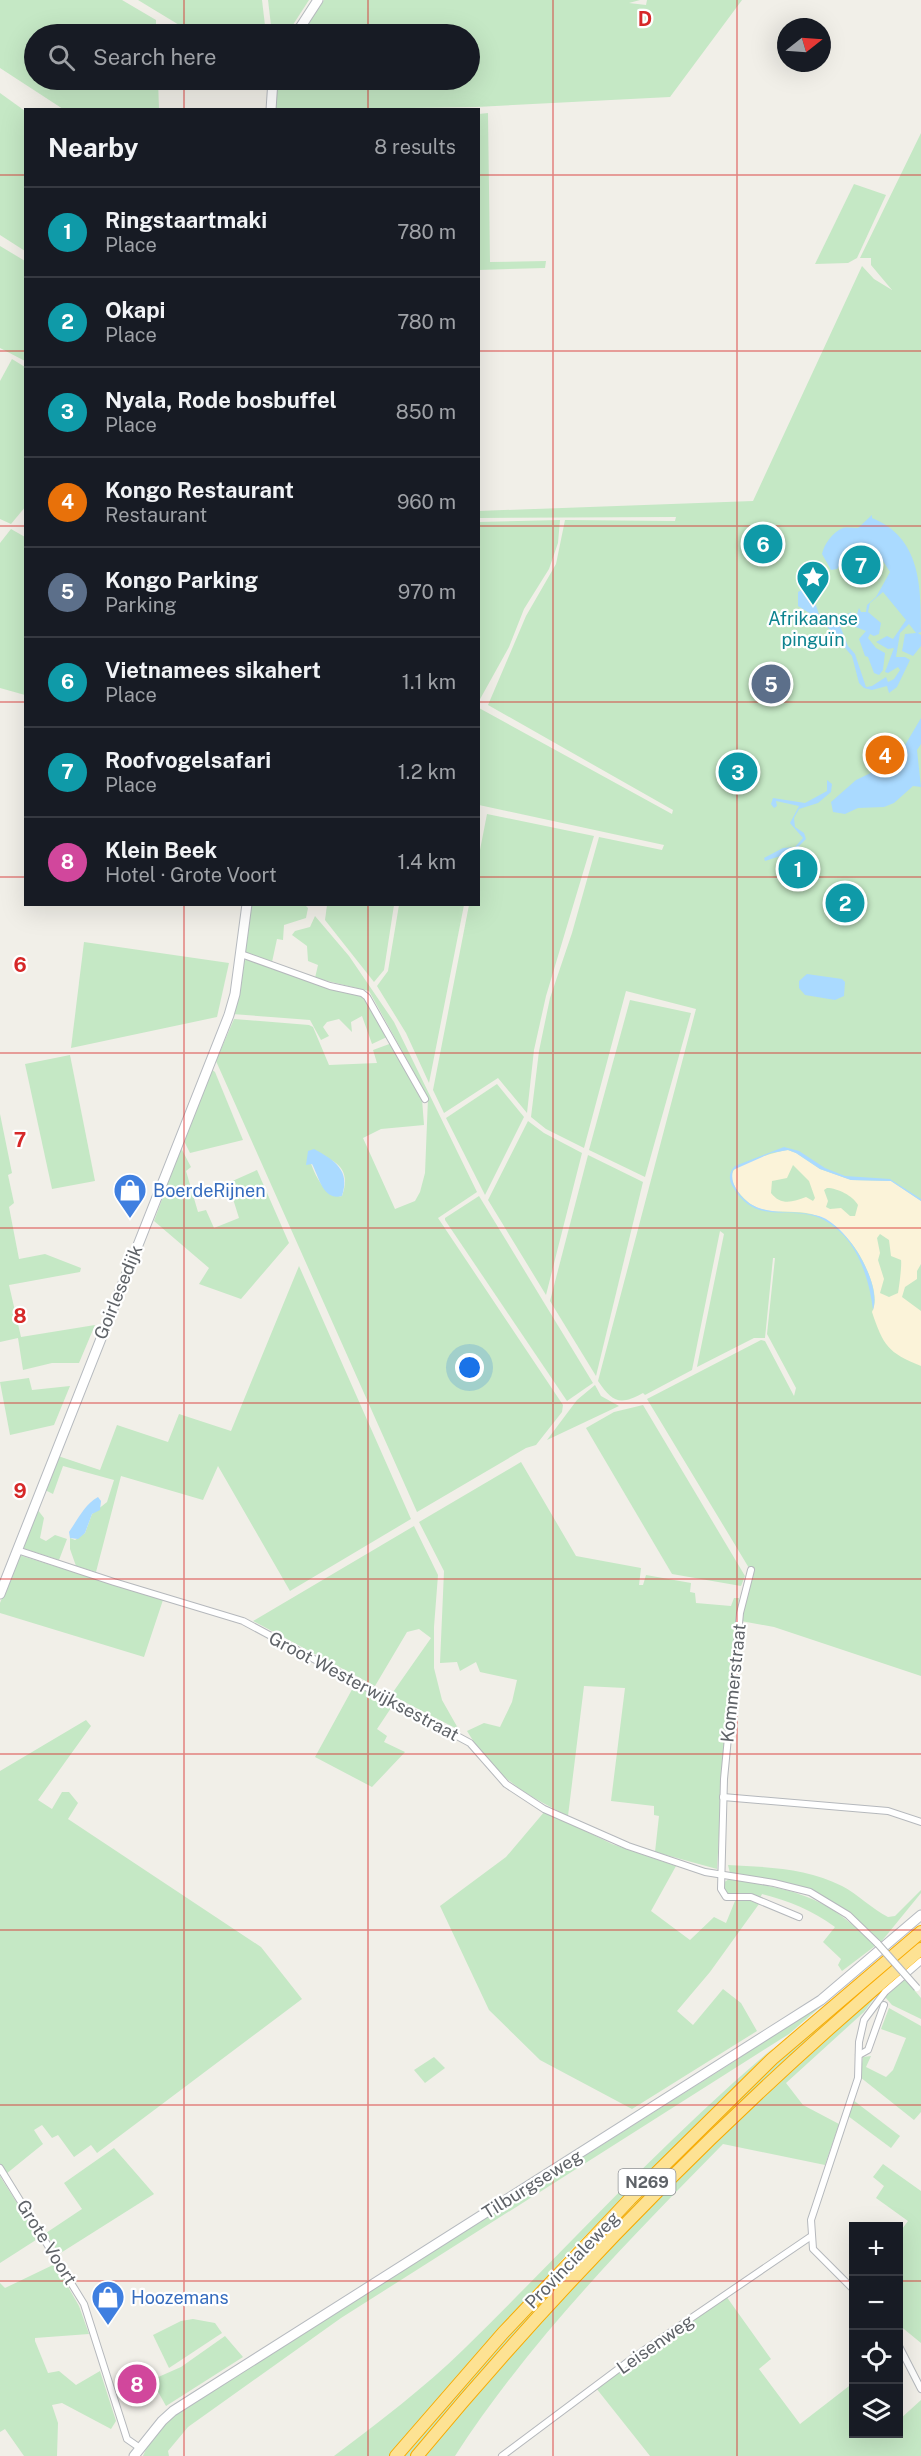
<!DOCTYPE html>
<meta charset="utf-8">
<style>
:root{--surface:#171b24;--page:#242831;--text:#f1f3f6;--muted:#9ea1a6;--line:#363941;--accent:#7c3aed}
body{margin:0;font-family:"Public Sans",sans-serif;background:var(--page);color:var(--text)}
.controls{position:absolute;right:18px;bottom:18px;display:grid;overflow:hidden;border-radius:0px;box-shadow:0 6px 24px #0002}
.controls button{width:54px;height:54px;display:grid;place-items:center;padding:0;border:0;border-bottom:2px solid var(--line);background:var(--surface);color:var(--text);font:30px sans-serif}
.compass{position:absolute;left:777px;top:18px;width:54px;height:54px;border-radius:50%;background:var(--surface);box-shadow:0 6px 24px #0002;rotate:73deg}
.you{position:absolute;left:470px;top:1368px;width:21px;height:21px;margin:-15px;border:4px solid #fff;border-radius:50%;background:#1a73e8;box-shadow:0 0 0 9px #1a73e833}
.badge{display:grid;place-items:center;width:39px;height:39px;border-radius:50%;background:var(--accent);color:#fff;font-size:20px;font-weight:700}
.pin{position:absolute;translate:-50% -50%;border:3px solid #fff;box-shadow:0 2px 6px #0006}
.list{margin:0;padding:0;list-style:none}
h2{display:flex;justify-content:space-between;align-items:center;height:78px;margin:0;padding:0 24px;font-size:26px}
h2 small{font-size:20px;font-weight:400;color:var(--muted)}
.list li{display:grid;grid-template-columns:39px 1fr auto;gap:18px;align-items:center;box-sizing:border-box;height:90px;padding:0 24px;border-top:2px solid var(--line)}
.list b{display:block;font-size:22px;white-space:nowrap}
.list p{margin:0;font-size:20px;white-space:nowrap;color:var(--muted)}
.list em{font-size:20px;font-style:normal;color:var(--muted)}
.icon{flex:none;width:33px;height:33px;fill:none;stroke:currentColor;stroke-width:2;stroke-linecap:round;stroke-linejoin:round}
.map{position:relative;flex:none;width:921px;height:2456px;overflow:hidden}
.search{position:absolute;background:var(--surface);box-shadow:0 6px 24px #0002;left:24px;top:24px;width:456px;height:66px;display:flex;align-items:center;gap:15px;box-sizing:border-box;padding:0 21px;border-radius:33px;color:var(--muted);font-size:22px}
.panel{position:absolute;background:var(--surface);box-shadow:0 6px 24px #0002;left:24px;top:108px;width:456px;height:798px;border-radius:0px}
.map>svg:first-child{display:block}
.green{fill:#c5e8c5;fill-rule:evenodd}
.sand{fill:#fbf3d9;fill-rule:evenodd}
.water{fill:#aadaff}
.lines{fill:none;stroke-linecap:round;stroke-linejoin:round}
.street-casing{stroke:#b5b8bc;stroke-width:8}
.secondary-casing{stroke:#b6babf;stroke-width:11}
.highway-casing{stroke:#f9ab00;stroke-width:14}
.street{stroke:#fff;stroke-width:6}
.secondary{stroke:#fff;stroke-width:9}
.highway{stroke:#fde293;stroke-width:12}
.street-bridge-casing{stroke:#b5b8bc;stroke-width:8;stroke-linecap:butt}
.street-bridge{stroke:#fff;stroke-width:6}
.grid{fill:none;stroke:#d62828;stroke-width:1.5;stroke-opacity:0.55}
.labels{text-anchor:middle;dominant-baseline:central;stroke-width:4.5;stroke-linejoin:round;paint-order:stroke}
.shield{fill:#fff;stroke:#8f9295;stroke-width:1.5}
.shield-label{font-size:16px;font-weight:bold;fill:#5f6368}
.culture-label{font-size:18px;fill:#0d838f;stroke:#fff}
.shop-label{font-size:18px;fill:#366cbe;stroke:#fff;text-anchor:start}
.street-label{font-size:18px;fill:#5f6368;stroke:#fff}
.grid-label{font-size:20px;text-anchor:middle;font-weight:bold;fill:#d62828;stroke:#fff;stroke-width:4.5;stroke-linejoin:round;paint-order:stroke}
</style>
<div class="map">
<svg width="921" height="2456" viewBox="0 0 921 2456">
<rect width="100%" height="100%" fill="#f1efe8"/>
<g class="green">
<polygon points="0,0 122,0 156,20 156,34 34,34 34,80 158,80 159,109 63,109 0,68"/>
<polygon points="138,0 262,0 266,34 194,34"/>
<polygon points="268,0 309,0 287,34 272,34"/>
<polygon points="324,0 640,0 629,3 646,5 647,0 742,0 670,97 476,107 275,110 278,80 470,80 470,34 301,34"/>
<polygon points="0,93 25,111 25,251 0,235"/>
<polygon points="488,113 490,262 546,261 545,268 479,270 479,114"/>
<path d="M 921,133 L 921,1676 L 774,1627 L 741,1621 L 749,1568 L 647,1399 L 761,1340 L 765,1341 L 794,1396 L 796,1388 L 767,1334 L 775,1258 L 773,1258 L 765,1338 L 754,1338 L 697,1367 L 724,1234 L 720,1231 L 692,1370 L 645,1395 L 643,1393 C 620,1406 612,1402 598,1381 L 696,1009 L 626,991 L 584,1148 L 546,1129 L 531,1117 L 539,1051 L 550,998 L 572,933 L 599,837 L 662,850 L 664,845 L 479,805 L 479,708 L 672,814 L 673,810 L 488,705 L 526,616 L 556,564 L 565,520 L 675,521 L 676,517 L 479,518 L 478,511 L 753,501 L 862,266 L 874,279 L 892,290 L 871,265 L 871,258 L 860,258 Z"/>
<polygon points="854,184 886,195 857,258 848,263 815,264"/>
<polygon points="0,246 25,261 25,361 0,348"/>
<polygon points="12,359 25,367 26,506 11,524 0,519 0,381"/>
<polygon points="560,520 558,543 549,569 524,609 509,647 479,701 479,522"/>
<polygon points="11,529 25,537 25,695 0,688 0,543"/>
<polygon points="487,814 594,836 546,996 534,1050 527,1113 498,1078 444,1113 433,1090 469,905 478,904 479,855"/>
<polygon points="251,905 305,905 308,908 306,918 284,925 283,940 277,939 272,962 245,953"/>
<polygon points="327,905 394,905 384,970 374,982 325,920"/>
<polygon points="399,905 464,905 429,1083 406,1033 377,986 388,971"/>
<path d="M 315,916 L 349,956 L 394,1022 L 477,1192 L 438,1218 L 563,1405 L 562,1412 L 536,1445 L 526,1448 L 417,1512 L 216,1061 L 234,1019 L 309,1025 L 313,1027 L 329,1065 L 377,1063 L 373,1050 L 392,1043 L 422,1099 L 424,1125 L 381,1129 L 363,1138 L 395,1209 L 415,1201 L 420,1192 L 425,1173 L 428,1098 L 369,991 L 315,978 L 318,965 L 308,961 L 307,946 L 292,935 L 295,931 L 310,927 ZM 308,1151 C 332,1159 353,1165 342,1196 C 324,1199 310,1167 308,1151 Z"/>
<polygon points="84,942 229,963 217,1017 71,1048"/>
<polygon points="249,959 362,994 389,1036 372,1044 362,1016 351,1022 352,1032 339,1019 327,1022 323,1027 329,1036 321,1040 310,1020 232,1014 243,961"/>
<polygon points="630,1000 691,1013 645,1177 589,1150"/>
<polygon points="70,1055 95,1181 52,1189 25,1064"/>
<polygon points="211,1069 215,1072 243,1140 190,1153 183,1139"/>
<polygon points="497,1084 524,1117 485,1195 446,1118"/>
<polygon points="0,1114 12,1173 8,1175 14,1203 9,1207 19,1259 45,1254 81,1268 80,1272 9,1285 21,1337 95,1325 79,1363 52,1363 23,1370 18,1338 0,1342"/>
<polygon points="528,1121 544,1133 582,1153 546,1295 488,1200"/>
<polygon points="181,1148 191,1167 186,1171 198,1212 206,1210 214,1228 239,1218 228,1183 257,1170 289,1243 241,1299 199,1284 209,1268 154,1221"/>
<polygon points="588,1155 643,1182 596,1376 550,1301"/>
<polygon points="479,1196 593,1383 567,1401 445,1220 445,1218"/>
<polygon points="299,1266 411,1519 290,1591 218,1466 203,1500 121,1476 96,1572 76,1566 70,1549 70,1538 75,1540 85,1533 92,1514 107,1502 114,1480 63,1466 53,1494 45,1490 58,1456 100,1470 117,1425 168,1442 179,1414 231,1431"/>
<polygon points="29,1378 32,1390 70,1386 54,1425 10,1435 0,1382"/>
<polygon points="595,1385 601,1396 619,1406 547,1440 577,1400"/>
<polygon points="643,1405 745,1576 741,1586 672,1574 586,1428 614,1412"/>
<path d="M 521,1462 L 576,1556 L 641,1568 L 639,1585 L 643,1585 L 646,1575 L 691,1583 L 690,1592 L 695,1593 L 696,1603 L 731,1606 L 734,1598 L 739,1598 L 723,1765 L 717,1869 L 655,1852 L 659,1816 L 654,1815 L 654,1806 L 611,1801 L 625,1688 L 584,1686 L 568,1816 C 523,1794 493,1775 467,1731 L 484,1723 L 500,1727 L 512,1702 L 517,1680 L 480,1672 L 476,1662 L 460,1671 L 457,1662 L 440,1663 L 444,1571 L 419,1522 Z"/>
<polygon points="37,1509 44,1518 40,1538 46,1541 55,1535 67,1539 59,1560 22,1548"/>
<polygon points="414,1526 438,1575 434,1627 434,1668 442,1700 459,1730 391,1695 431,1638 419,1629 407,1632 375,1686 253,1621"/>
<polygon points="19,1555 163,1600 144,1657 0,1613 0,1603"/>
<polygon points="355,1684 393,1705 377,1729 387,1736 384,1742 405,1752 372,1787 315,1757"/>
<polygon points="86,1720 91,1726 38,1800 52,1809 62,1792 69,1792 78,1803 68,1819 261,1947 302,1999 97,2153 91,2145 74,2157 58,2135 52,2138 42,2125 34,2130 43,2144 6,2174 0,2165 0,1771"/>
<polygon points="545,1811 612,1844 676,1866 651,1911 690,1940 714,1917 726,1923 735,1901 748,1900 759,1904 710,1972 677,2011 693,2025 723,1989 741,2003 757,2031 632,2109 540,2060 489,2010 440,1906 506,1857"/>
<path d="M 728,1865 C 767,1867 807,1868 842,1886 C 859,1895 872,1909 888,1917 L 895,1916 L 921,1890 L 921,1893 L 881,1942 C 831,1890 798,1884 730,1873 Z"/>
<path d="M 729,1879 C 796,1890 826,1895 875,1946 L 842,1971 L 838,1965 L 841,1959 L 823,1942 L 835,1927 C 812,1910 789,1901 762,1894 L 760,1898 C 748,1894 733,1898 723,1892 L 723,1883 Z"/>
<polygon points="921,1938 921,1945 834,2016 548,2298 412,2456 401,2456 570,2263 773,2065"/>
<path d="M 857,1975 L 789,2034 L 341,2318 L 188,2427 L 168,2451 L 169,2456 L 143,2456 C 150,2437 165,2424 180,2411 L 735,2061 Z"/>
<polygon points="905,1979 921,1998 921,2019 892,2005 885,1997"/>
<path d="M 882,1988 L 864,2012 L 786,2083 L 803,2105 L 839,2124 L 825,2165 L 723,2144 C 627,2242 530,2340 455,2456 L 423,2456 C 461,2412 498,2368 536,2325 C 645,2206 763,2097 882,1988 Z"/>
<polygon points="889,2008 921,2026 921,2112 914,2120 860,2077 863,2057 871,2056 866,2067 886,2077 893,2070 906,2038 881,2029"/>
<path d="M 773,2048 L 568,2253 L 390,2456 L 334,2456 C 379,2422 424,2388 464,2349 C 567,2248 663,2141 773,2048 Z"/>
<polygon points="434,2057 445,2068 425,2083 414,2070"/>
<polygon points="853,2100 900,2136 891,2148 848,2116"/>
<polygon points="114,2148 154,2194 59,2254 46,2233 82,2209 64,2183"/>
<polygon points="883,2164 921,2191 921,2343 899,2325 899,2233 908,2221 876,2198 884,2186 873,2177"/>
<polygon points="0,2176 39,2238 0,2263"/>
<polygon points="55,2264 79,2306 89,2334 35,2338 35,2341 48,2373 59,2371 76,2385 100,2371 116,2421 111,2429 62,2403 52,2405 58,2423 57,2456 24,2456 5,2429 0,2432 0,2283 5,2288"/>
<polygon points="726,2296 771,2359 759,2369 800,2424 853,2383 854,2434 898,2434 899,2420 921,2400 921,2456 650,2456 596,2388 678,2327"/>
<polygon points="193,2319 215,2323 222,2333 169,2368 153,2335 181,2321"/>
<polygon points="225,2336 243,2357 166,2406 156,2388 156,2378 181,2367"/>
</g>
<path class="sand" d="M 788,1150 L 796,1153 L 820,1169 L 851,1180 L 891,1181 L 921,1201 L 921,1264 L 917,1271 L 917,1279 L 905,1287 L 902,1297 L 921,1311 L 921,1366 C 888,1353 883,1345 872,1312 C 878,1300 873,1284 867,1270 C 857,1245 834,1217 806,1213 C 787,1210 769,1215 752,1205 C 743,1199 723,1178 736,1168 C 743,1162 777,1151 788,1150 ZM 793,1165 L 809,1181 L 815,1198 L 813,1201 L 806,1197 C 793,1202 781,1206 771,1193 L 772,1181 L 787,1178 ZM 827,1188 C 838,1188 853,1196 858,1205 L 855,1216 L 850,1216 L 841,1208 L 830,1209 L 826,1207 L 828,1201 L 824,1190 ZM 880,1234 L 889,1240 L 891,1256 L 901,1260 C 902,1265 899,1288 898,1293 L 889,1297 L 880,1293 L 884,1279 L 878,1260 L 880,1253 L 877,1238 Z"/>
<g class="water">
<path d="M 872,515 L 872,518 C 921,538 921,586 921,632 L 918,633 L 921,635 L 921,646 L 913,656 L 902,651 L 905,634 L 916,633 L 909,624 L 900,633 L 896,657 L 905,657 L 910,660 L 897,687 L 889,693 L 887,686 L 872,690 L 864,688 L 859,683 L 852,656 L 823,622 L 819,622 L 814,626 L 814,616 L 798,606 L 798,592 L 814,583 L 817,585 L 814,600 L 819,614 L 826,617 L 828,614 L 834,613 L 839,619 L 851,612 L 847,624 L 840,626 L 848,646 L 855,654 L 866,687 L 872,686 L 886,677 L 888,682 L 894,679 L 900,670 L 898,667 L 888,673 L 885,672 L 894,648 L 888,649 L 876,642 L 887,636 L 893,639 L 906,620 L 883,592 L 870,603 L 868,612 L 881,623 L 879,634 L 874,636 L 870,634 L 868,638 L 876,648 L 885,653 L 883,670 L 879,675 L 874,673 L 868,657 L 865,656 L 859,639 L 866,631 L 853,626 L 859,608 L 861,612 L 866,612 L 867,605 L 876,597 L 890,572 L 883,561 L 870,558 L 864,549 L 857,546 L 837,569 L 831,570 L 822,554 C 824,544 833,532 843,528 C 848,527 853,528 858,528 Z"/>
<polygon points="921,718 921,744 917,750 921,787 913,786 894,803 884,807 858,808 845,814 833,812 831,802 856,780 879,769 888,774"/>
<polygon points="827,780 832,784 831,792 818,803 799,809 794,818 795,827 804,833 806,839 793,852 765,861 764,858 783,848 795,847 803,838 790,823 799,806 776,801 777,806 774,808 771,804 773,798 805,803 827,791"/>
<polygon points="791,856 797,856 801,862 813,867 811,883 794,891 790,888 790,872 778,865 782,859"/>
<polygon points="807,974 842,979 845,982 844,996 835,1000 805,995 799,988 799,981"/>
<path d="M 784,1147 L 799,1151 L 825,1168 L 845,1176 L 890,1179 L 921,1199 L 921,1201 L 891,1181 L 851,1180 L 820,1169 L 796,1153 L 788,1150 L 771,1153 L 733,1170 C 731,1179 733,1184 738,1192 C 758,1220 791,1208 819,1216 C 846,1224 882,1282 873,1310 C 869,1277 857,1238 824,1220 C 791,1203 757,1228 733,1187 C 728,1179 729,1172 735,1166 Z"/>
<path d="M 314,1149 C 334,1160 351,1170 342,1196 C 323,1201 319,1177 312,1164 L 306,1165 L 308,1151 Z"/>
<path d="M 98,1497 L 101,1501 L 100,1510 L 92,1514 L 85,1533 L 78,1539 L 70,1538 L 69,1532 C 78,1519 85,1504 98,1497 Z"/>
</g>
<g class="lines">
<defs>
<g id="street">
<polyline points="241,954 330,986 362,993 367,997 425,1099"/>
<polyline points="17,1550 114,1582 243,1621 470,1743 506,1784 544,1809 628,1846 705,1872 774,1883 810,1892 848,1915 878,1944"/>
<polyline points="751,1570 740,1613 724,1779 721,1889 726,1897 751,1897 799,1917"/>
<polyline points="723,1797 888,1811 921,1822"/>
<polyline points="859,2055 868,2050 884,2005"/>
<polyline points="0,2168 84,2304 127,2439 140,2448"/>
<polyline points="854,2290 813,2249 811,2220 858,2078 859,2042 864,2020 885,1992 921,1961"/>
<polyline points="898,2344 921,2389"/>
<polyline points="502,2456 637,2355 810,2237"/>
</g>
<g id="secondary">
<polyline points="296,34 318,0"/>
<polyline points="271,110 273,80"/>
<polyline points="0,1594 229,1015 235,994 247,904"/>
<polyline points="134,2456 162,2421 173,2411 821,2000 921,1915"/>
</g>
<g id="highway">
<polyline points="396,2456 503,2333 630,2199 772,2059 921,1932"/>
<path d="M 417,2456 C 569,2273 739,2102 921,1949"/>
</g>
</defs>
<use href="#street" class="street-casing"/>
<use href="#secondary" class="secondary-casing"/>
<use href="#highway" class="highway-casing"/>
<use href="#street" class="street"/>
<use href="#secondary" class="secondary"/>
<use href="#highway" class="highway"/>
<defs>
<polyline id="street-bridge" points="878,1944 917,1988"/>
</defs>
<use href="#street-bridge" class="street-bridge-casing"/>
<use href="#street-bridge" class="street-bridge"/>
</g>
<path class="grid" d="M 184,0 L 184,34M 368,0 L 368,34M 553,0 L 553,2456M 737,0 L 737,2456M 184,80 L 184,110M 368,80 L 368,110M 0,175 L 26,175M 478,175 L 921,175M 0,351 L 26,351M 478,351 L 921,351M 0,526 L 26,526M 478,526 L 921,526M 0,702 L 26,702M 478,702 L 921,702M 0,877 L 26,877M 478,877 L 921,877M 184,904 L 184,2456M 368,904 L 368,2456M 0,1053 L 921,1053M 0,1228 L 921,1228M 0,1403 L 921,1403M 0,1579 L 921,1579M 0,1754 L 921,1754M 0,1930 L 921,1930M 0,2105 L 921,2105M 0,2281 L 854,2281M 898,2281 L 921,2281"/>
<defs>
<symbol id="sight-pin" viewBox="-11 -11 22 30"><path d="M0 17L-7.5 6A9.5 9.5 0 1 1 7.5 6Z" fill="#0f9aa8" stroke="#fff"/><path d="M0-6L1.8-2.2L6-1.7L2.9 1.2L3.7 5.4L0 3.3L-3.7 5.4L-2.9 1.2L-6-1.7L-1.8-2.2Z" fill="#fff"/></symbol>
<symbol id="shop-pin" viewBox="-11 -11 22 30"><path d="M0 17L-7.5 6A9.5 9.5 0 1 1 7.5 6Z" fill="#3f7fe0" stroke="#fff"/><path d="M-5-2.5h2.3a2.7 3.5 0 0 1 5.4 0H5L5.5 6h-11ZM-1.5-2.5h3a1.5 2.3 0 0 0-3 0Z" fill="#fff"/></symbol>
</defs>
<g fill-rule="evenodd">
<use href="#sight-pin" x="794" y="558" width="38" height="52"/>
<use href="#shop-pin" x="111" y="1171" width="38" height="52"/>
<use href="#shop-pin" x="89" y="2278" width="38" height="52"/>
</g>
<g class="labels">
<rect class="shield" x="618.5" y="2169" width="57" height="26" rx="4.5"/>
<g class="shield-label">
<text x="647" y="2182">N269</text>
</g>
<g class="culture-label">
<text x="813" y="618">Afrikaanse<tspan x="813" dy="21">pinguïn</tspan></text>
</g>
<g class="shop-label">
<text x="153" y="1190">BoerdeRijnen</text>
<text x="131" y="2297">Hoozemans</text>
</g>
<g class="street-label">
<text transform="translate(118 1292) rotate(-68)">Goirlesedijk</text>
<text transform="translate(733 1683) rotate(-84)">Kommerstraat</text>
<text transform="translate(364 1686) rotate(28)">Groot Westerwijksestraat</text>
<text transform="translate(532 2184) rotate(-32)">Tilburgseweg</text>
<text transform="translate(47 2242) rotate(58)">Grote Voort</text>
<text transform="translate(572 2260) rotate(-46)">Provincialeweg</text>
<text transform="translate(655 2344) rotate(-35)">Leisenweg</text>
</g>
</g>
<g class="grid-label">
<text x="645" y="26">D</text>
<text x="20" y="972">6</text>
<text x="20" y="1147">7</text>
<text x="20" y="1323">8</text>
<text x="20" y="1498">9</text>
</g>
</svg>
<div class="controls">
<button>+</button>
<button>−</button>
<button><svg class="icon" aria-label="locate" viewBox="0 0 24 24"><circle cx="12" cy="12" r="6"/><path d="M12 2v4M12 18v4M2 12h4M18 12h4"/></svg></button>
<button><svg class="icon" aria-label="layers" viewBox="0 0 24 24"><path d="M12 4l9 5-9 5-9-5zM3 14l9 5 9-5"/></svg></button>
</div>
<svg class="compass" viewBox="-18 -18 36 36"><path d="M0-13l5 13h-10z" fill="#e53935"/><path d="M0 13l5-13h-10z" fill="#9ea1a6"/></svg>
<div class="you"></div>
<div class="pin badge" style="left:798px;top:869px;background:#0f9aa8">1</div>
<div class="pin badge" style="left:845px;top:903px;background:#0f9aa8">2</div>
<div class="pin badge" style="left:738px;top:772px;background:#0f9aa8">3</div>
<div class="pin badge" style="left:885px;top:755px;background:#e8710a">4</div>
<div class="pin badge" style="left:771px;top:684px;background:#5c6f8a">5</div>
<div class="pin badge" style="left:763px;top:544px;background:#0f9aa8">6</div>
<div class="pin badge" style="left:861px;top:565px;background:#0f9aa8">7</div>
<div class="pin badge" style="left:137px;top:2384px;background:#d1479c">8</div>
<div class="search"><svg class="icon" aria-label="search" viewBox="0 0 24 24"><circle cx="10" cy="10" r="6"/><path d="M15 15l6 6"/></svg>Search here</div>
<section class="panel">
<h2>Nearby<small>8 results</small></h2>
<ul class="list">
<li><span class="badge" style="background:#0f9aa8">1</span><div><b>Ringstaartmaki</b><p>Place</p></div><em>780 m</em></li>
<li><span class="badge" style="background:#0f9aa8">2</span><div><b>Okapi</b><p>Place</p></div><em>780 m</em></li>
<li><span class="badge" style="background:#0f9aa8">3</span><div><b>Nyala, Rode bosbuffel</b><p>Place</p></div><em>850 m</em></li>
<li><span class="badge" style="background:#e8710a">4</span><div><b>Kongo Restaurant</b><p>Restaurant</p></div><em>960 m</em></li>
<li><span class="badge" style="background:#5c6f8a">5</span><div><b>Kongo Parking</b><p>Parking</p></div><em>970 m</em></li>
<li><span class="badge" style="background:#0f9aa8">6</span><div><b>Vietnamees sikahert</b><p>Place</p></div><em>1.1 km</em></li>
<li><span class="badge" style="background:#0f9aa8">7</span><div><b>Roofvogelsafari</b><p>Place</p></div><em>1.2 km</em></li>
<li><span class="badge" style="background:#d1479c">8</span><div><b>Klein Beek</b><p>Hotel · Grote Voort</p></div><em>1.4 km</em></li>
</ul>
</section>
</div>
